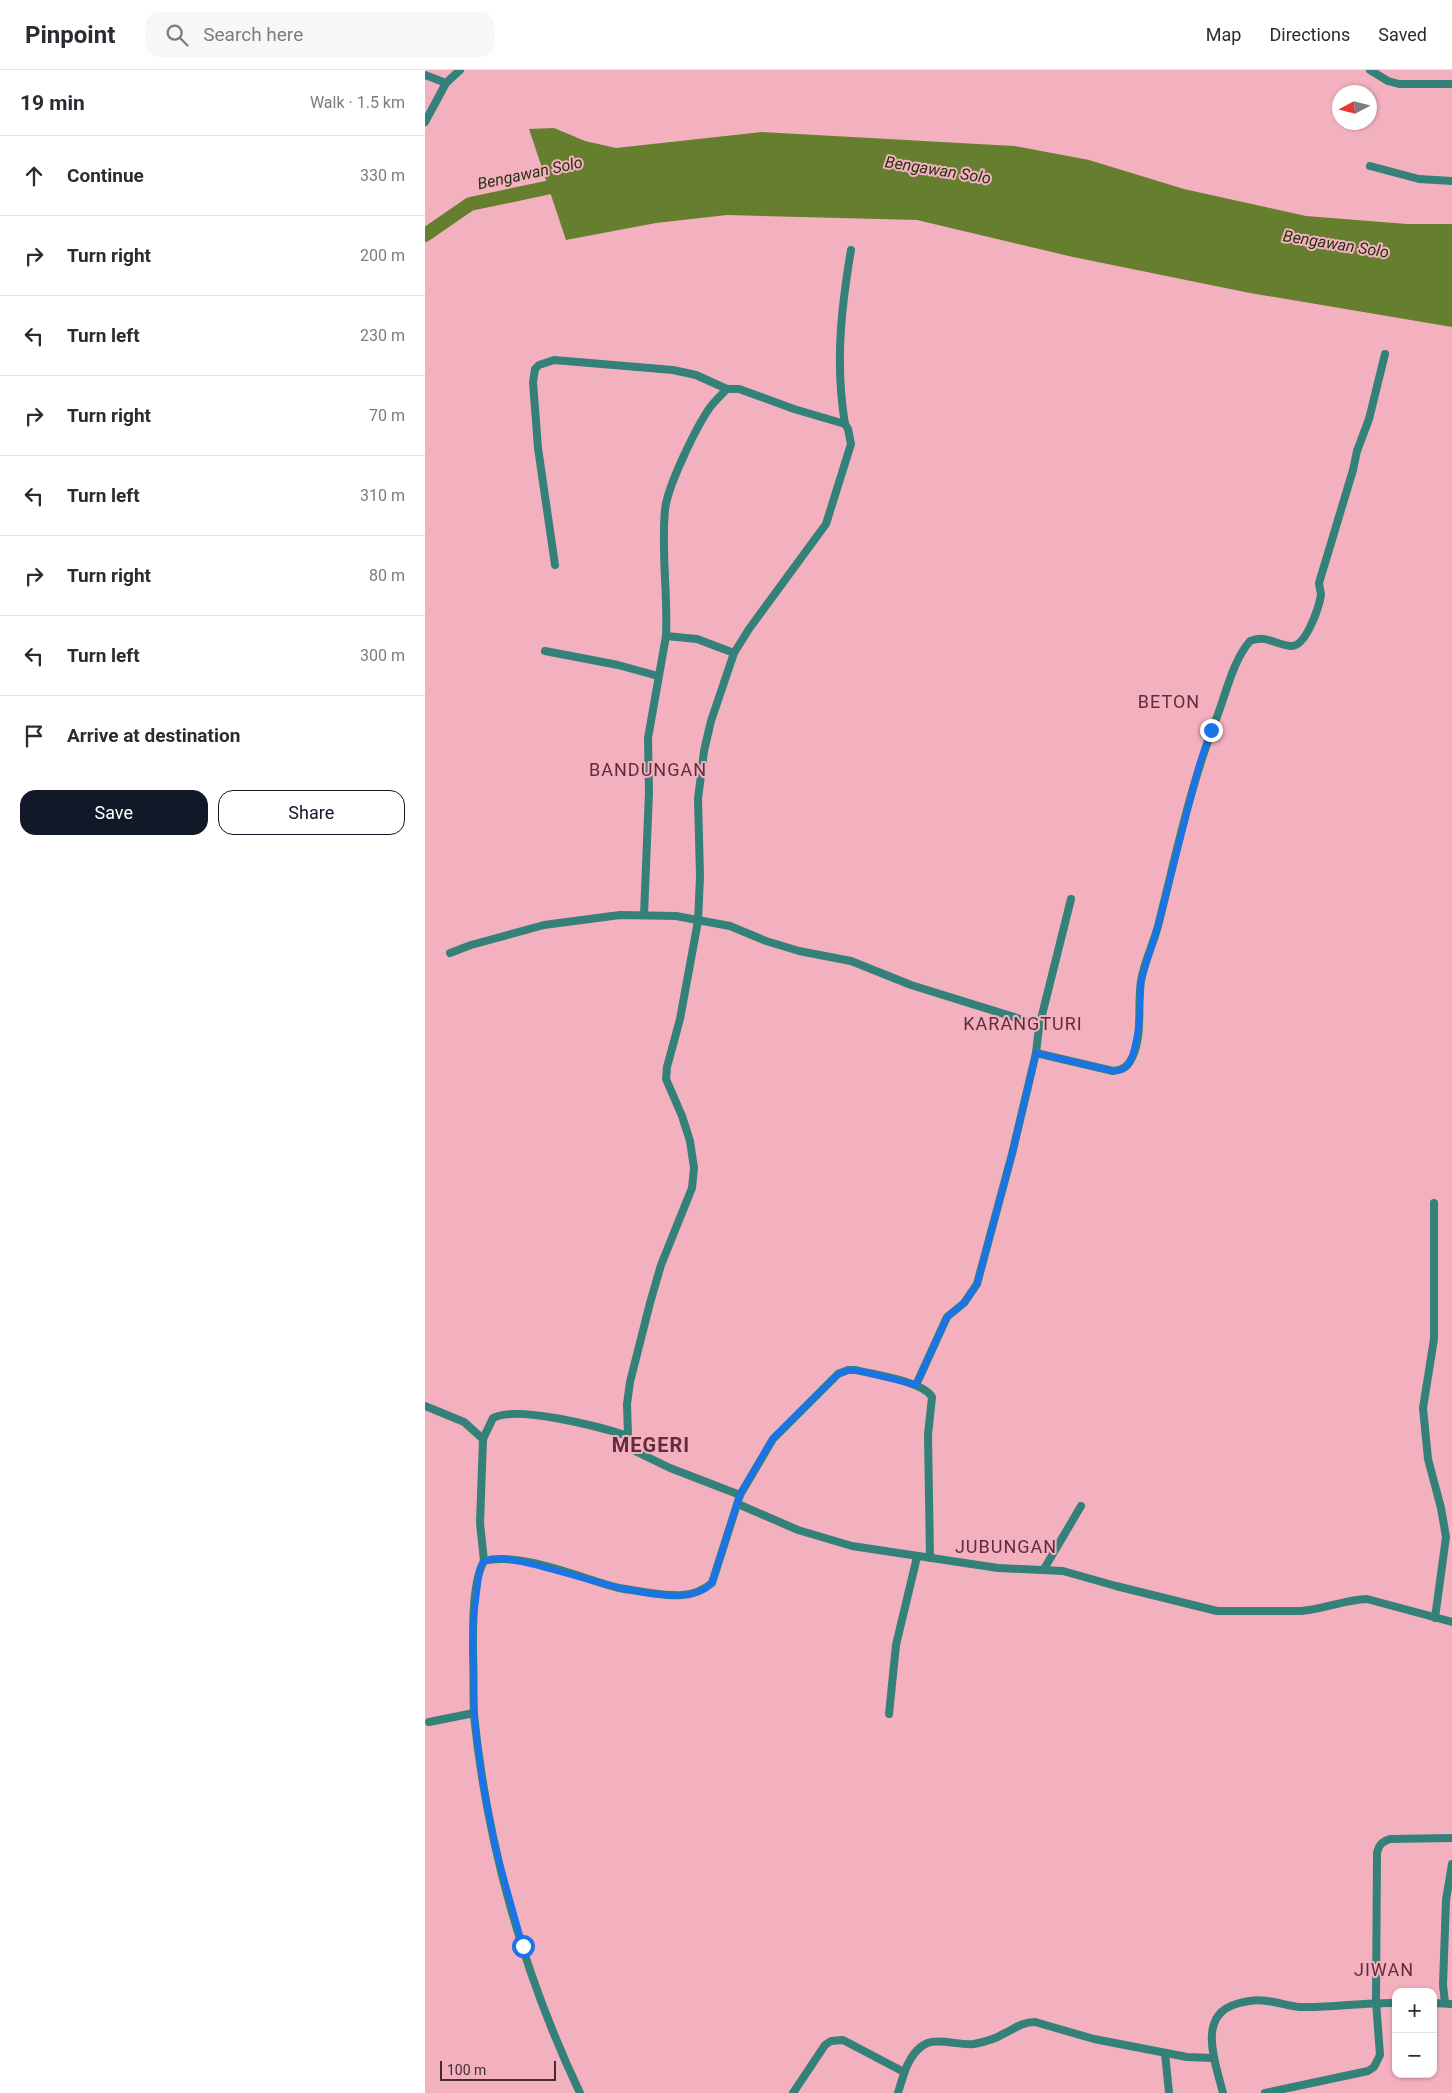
<!DOCTYPE html>
<meta charset="utf-8">
<style>
:root{--surface:#fff;--page:#f7f7f7;--text:#2b2b33;--muted:#7c7c81;--line:#e1e1e2;--accent:#111827}
body{margin:0;font-family:Roboto,sans-serif;background:var(--page);color:var(--text)}
.controls{position:absolute;right:15px;bottom:15px;display:grid;overflow:hidden;border-radius:10px;box-shadow:0 1px 4px #0004}
.controls button{width:45px;height:45px;display:grid;place-items:center;padding:0;border:0;border-bottom:1px solid var(--line);background:var(--surface);color:var(--text);font:25px sans-serif}
.compass{position:absolute;left:907px;top:15px;width:45px;height:45px;border-radius:50%;background:var(--surface);box-shadow:0 1px 4px #0004;rotate:263deg}
.scale{position:absolute;left:15px;bottom:12px;width:116px;box-sizing:border-box;padding-left:5px;border:2px solid #452c31;border-top:0;font-size:14px;line-height:18px;white-space:nowrap;color:#452c31;-webkit-text-stroke:4px #f3b1bf;paint-order:stroke}
.stop{position:absolute;width:15px;height:15px;margin:-11px;border:4px solid #1a73e8;border-radius:50%;background:#fff}
.stop.end{background:#1a73e8;border-color:#fff;box-shadow:0 1px 5px #0008}
.list{margin:0;padding:0;list-style:none}
h2{display:flex;justify-content:space-between;align-items:center;height:65px;margin:0;padding:0 20px;font-size:21px}
h2 small{font-size:16px;font-weight:400;color:var(--muted)}
.list li{display:grid;grid-template-columns:32px 1fr auto;gap:15px;align-items:center;box-sizing:border-box;height:80px;padding:0 20px;border-top:1px solid var(--line)}
.list b{display:block;font-size:19px;white-space:nowrap}
.list em{font-size:16px;font-style:normal;color:var(--muted)}
.actions{display:flex;gap:10px;padding:15px 20px}
.actions a{flex:1;padding:11px 0;border:1px solid var(--accent);border-radius:15px;text-align:center;font-size:18px;color:var(--accent)}
.actions .main{background:var(--accent);color:#fff}
.icon{flex:none;width:28px;height:28px;fill:none;stroke:currentColor;stroke-width:2;stroke-linecap:round;stroke-linejoin:round}
.map{position:relative;flex:none;width:1027px;height:2023px;overflow:hidden}
header{display:flex;align-items:center;gap:30px;box-sizing:border-box;height:70px;padding:0 25px;background:var(--surface);border-bottom:1px solid var(--line)}
header strong{font-size:24px}
nav{display:flex;gap:28px;margin-inline-start:auto;font-size:18px}
.search{width:350px;height:45px;background:var(--page);display:flex;align-items:center;gap:12px;box-sizing:border-box;padding:0 18px;border-radius:15px;color:var(--muted);font-size:19px}
main{display:flex}
aside{flex:1;background:var(--surface)}
.map>svg:first-child{display:block}
.water{fill:#657f2f}
.lines{fill:none;stroke-linecap:round;stroke-linejoin:round}
.river{stroke:#657f2f;stroke-width:14}
.minor{stroke:#338178;stroke-width:8}
.route{stroke:#1a73e8;stroke-width:6}
.labels{text-anchor:middle;dominant-baseline:central;stroke-width:4;stroke-linejoin:round;paint-order:stroke}
.water-label{font-size:16px;font-style:italic;fill:#273210;stroke:#f3b1bf}
.quarter-label{font-size:18px;letter-spacing:1px;fill:#622d3b;stroke:#f3b1bf}
.district-label{font-size:20px;font-weight:bold;letter-spacing:1px;fill:#622d3b;stroke:#f3b1bf}
</style>
<header>
<strong>Pinpoint</strong>
<div class="search"><svg class="icon" aria-label="search" viewBox="0 0 24 24"><circle cx="10" cy="10" r="6"/><path d="M15 15l6 6"/></svg>Search here</div>
<nav><a>Map</a><a>Directions</a><a>Saved</a></nav>
</header>
<main>
<aside>
<h2>19 min<small>Walk · 1.5 km</small></h2>
<ul class="list">
<li><svg class="icon" aria-label="ahead" viewBox="0 0 24 24"><path d="M12 20V5M6 11l6-6 6 6"/></svg><div><b>Continue</b></div><em>330 m</em></li>
<li><svg class="icon" aria-label="right" viewBox="0 0 24 24"><path d="M7 20v-9h11M14 6l5 5-5 5"/></svg><div><b>Turn right</b></div><em>200 m</em></li>
<li><svg class="icon" aria-label="left" viewBox="0 0 24 24"><path d="M17 20v-9H6M10 6l-5 5 5 5"/></svg><div><b>Turn left</b></div><em>230 m</em></li>
<li><svg class="icon" aria-label="right" viewBox="0 0 24 24"><path d="M7 20v-9h11M14 6l5 5-5 5"/></svg><div><b>Turn right</b></div><em>70 m</em></li>
<li><svg class="icon" aria-label="left" viewBox="0 0 24 24"><path d="M17 20v-9H6M10 6l-5 5 5 5"/></svg><div><b>Turn left</b></div><em>310 m</em></li>
<li><svg class="icon" aria-label="right" viewBox="0 0 24 24"><path d="M7 20v-9h11M14 6l5 5-5 5"/></svg><div><b>Turn right</b></div><em>80 m</em></li>
<li><svg class="icon" aria-label="left" viewBox="0 0 24 24"><path d="M17 20v-9H6M10 6l-5 5 5 5"/></svg><div><b>Turn left</b></div><em>300 m</em></li>
<li><svg class="icon" aria-label="arrive" viewBox="0 0 24 24"><path d="M6 21V4h12l-3 4 3 4H6"/></svg><div><b>Arrive at destination</b></div></li>
</ul>
<div class="actions"><a class="main">Save</a><a>Share</a></div>
</aside>
<div class="map">
<svg width="1027" height="2023" viewBox="0 0 1027 2023">
<rect width="100%" height="100%" fill="#f3b1bf"/>
<polygon class="water" points="129,58 160,71 191,78 337,62 589,76 664,90 759,119 881,146 982,154 1027,154 1027,257 825,223 648,187 492,150 302,145 231,153 141,170 104,59"/>
<g class="lines">
<polyline class="river" points="0,165 45,134 140,114"/>
<g class="minor">
<polyline points="945,0 963,11 974,14 1027,14"/>
<polyline points="0,5 21,13 35,0"/>
<polyline points="0,52 21,13"/>
<polyline points="945,96 994,109 1027,111"/>
<polyline points="130,495 113,378 108,312 110,299 114,295 129,290 248,300 271,305 302,319"/>
<path d="M 241,566 C 243,524 236,481 240,440 C 242,417 272,355 286,336 C 291,330 297,324 302,319 L 314,319 L 369,339 L 420,354"/>
<polyline points="120,581 193,595 233,606"/>
<polyline points="219,845 224,722 223,668 241,566 272,569 309,583"/>
<polyline points="25,883 46,875 119,855 195,845 251,846 305,856 341,871 374,881 426,891 486,915 592,948 614,957 611,983 587,1084 552,1214 539,1233 522,1247 491,1315"/>
<polyline points="614,957 646,829"/>
<path d="M 611,983 L 688,1001 C 694,1000 700,999 704,993 C 719,971 712,936 716,911 C 719,892 728,875 733,856 C 751,785 766,712 793,644 C 802,620 808,591 825,571 C 840,564 851,575 866,576 C 881,577 894,537 896,525 C 896,521 894,517 894,513 L 928,400 L 932,381 L 944,349 L 960,284"/>
<polyline points="1009,1133 1009,1269 998,1338 1003,1389 1016,1438 1021,1467 1010,1548"/>
<polyline points="0,1336 39,1352 58,1369 55,1453 59,1491"/>
<path d="M 58,1369 L 68,1348 C 92,1335 176,1357 203,1366"/>
<path d="M 315,1425 L 245,1398 L 210,1381 L 204,1372 L 203,1366 L 202,1334 L 205,1312 L 225,1233 L 236,1195 L 267,1118 L 269,1098 L 265,1071 L 257,1046 L 241,1009 L 242,997 L 255,949 L 273,851 L 275,807 L 273,729 L 279,681 L 286,651 L 309,583 L 324,559 L 401,454 L 426,374 L 423,359 L 420,354 C 410,294 416,239 426,180"/>
<path d="M 313,1434 L 373,1460 L 427,1476 L 573,1498 L 638,1501 L 691,1516 L 792,1541 L 876,1541 C 899,1539 919,1530 942,1529 L 1027,1552"/>
<polyline points="619,1499 656,1436"/>
<polyline points="464,1644 471,1575 492,1487"/>
<polyline points="4,1652 49,1643"/>
<polyline points="1008,1933 1027,1934"/>
<polyline points="1020,1933 1018,1915 1021,1830 1027,1794"/>
<polyline points="740,1983 744,2023"/>
<path d="M 155,2023 C 99,1905 62,1775 49,1645 C 48,1625 49,1604 48,1584 C 48,1559 47,1512 59,1491 C 94,1481 158,1509 194,1518 C 204,1520 215,1521 225,1523 C 247,1526 268,1529 287,1513 L 315,1425 L 348,1369 L 413,1304 L 423,1300 L 431,1300 C 449,1305 498,1311 507,1327 L 503,1365 L 505,1488"/>
<polyline points="368,2023 400,1975 406,1971 418,1970 479,2002"/>
<path d="M 473,2023 C 478,2007 482,1987 497,1976 C 510,1966 533,1976 549,1974 C 559,1972 570,1969 578,1964 C 589,1959 597,1952 610,1952 L 669,1969 L 762,1987 L 788,1988"/>
<path d="M 798,2023 C 791,1994 771,1946 811,1934 C 821,1931 832,1929 842,1931 C 853,1932 863,1936 875,1937 C 907,1938 939,1932 971,1933"/>
<path d="M 840,2023 L 943,2001 L 949,1997 L 955,1985 L 951,1932 L 952,1783 C 954,1774 957,1772 965,1769 L 1027,1768"/>
</g>
</g>
<g class="lines">
<path class="route" d="M 98,1876 L 71,1780 L 58,1715 L 49,1643 L 48,1554 L 55,1498 L 59,1491 C 75,1486 89,1490 105,1494 C 144,1502 243,1540 278,1520 C 281,1519 284,1515 287,1513 L 315,1424 L 348,1368 L 413,1304 L 423,1300 L 431,1300 L 491,1315 L 522,1247 L 539,1233 L 552,1214 L 587,1084 L 611,983 L 688,1001 L 697,1000 L 704,994 L 708,984 L 714,956 L 716,911 L 733,856 L 775,692 L 786,660"/>
</g>
<g class="labels">
<g class="water-label">
<text transform="translate(513 100) rotate(9)">Bengawan Solo</text>
<text transform="translate(105 103) rotate(-12)">Bengawan Solo</text>
<text transform="translate(911 174) rotate(9)">Bengawan Solo</text>
</g>
<g class="quarter-label">
<text x="744" y="631">BETON</text>
<text x="223" y="699">BANDUNGAN</text>
<text x="598" y="953">KARANGTURI</text>
<text x="581" y="1476">JUBUNGAN</text>
<text x="959" y="1899">JIWAN</text>
</g>
<g class="district-label">
<text x="226" y="1375">MEGERI</text>
</g>
</g>
</svg>
<div class="controls">
<button>+</button>
<button>−</button>
</div>
<svg class="compass" viewBox="-18 -18 36 36"><path d="M0-13l5 13h-10z" fill="#e53935"/><path d="M0 13l5-13h-10z" fill="#7c7c81"/></svg>
<div class="scale">100 m</div>
<div class="stop" style="left:98px;top:1876px"></div>
<div class="stop end" style="left:786px;top:660px"></div>
</div>
</main>
